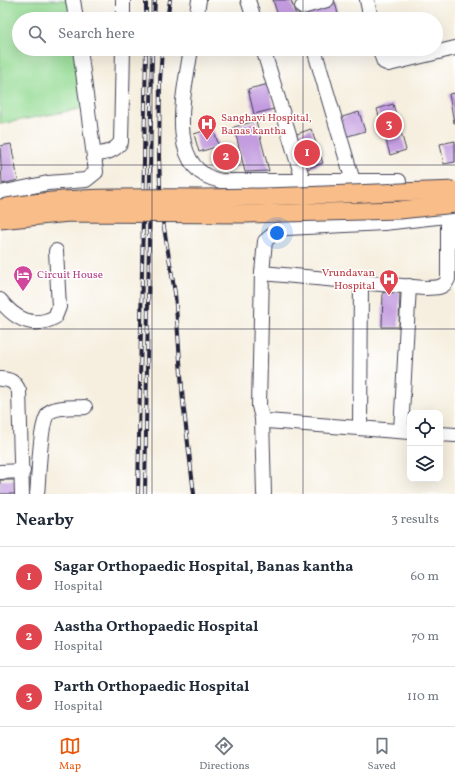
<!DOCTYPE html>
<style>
:root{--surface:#fff;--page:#f2f2f3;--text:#1f2937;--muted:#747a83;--line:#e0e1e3;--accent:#ea580c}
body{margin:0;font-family:Vollkorn,serif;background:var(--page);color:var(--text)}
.controls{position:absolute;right:12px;bottom:12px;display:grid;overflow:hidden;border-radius:8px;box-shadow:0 4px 16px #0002}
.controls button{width:36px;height:36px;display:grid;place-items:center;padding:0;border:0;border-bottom:1px solid var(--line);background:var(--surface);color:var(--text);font:20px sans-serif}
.you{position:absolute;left:277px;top:233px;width:14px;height:14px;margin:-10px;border:3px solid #fff;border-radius:50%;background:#1a73e8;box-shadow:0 0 0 6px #1a73e833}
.badge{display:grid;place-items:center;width:26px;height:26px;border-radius:50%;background:var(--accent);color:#fff;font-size:13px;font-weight:700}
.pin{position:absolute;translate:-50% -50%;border:2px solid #fff;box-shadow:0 1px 4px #0006}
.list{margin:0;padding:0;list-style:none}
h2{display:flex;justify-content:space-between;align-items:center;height:52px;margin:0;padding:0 16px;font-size:17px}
h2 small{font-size:13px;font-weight:400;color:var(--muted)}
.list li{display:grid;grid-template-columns:26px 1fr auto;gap:12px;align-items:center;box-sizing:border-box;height:60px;padding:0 16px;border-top:1px solid var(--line)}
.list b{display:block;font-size:15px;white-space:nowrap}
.list p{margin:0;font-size:13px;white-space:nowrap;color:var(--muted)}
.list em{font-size:13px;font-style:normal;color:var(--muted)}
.icon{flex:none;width:22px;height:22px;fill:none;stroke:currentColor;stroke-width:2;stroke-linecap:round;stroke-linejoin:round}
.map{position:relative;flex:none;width:455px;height:494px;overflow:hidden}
.search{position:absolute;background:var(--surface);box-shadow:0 4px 16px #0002;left:12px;right:12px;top:12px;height:44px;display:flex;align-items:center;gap:10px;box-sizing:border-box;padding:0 14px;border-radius:22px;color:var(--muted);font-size:15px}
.sheet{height:232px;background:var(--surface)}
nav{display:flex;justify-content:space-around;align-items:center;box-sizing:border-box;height:56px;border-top:1px solid var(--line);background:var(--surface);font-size:11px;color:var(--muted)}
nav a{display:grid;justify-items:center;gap:2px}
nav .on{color:var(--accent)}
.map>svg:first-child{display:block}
.green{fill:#96dc95;stroke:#5c7f68}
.building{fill:#c39cdf}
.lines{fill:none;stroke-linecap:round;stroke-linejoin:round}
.minor-casing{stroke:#424154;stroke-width:16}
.minor{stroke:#fff;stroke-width:14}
.rail-casing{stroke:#22223b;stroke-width:4}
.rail{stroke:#fff;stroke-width:2.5;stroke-dasharray:8;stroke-linecap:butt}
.major-bridge-casing{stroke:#424154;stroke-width:19;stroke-linecap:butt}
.major-bridge{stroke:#f8bd89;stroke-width:17}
.grid{fill:none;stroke:#22223b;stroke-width:1;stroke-opacity:0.55}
.labels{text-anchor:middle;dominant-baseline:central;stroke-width:3;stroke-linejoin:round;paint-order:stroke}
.health-label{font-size:11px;fill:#be3a42;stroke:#fff;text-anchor:start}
.hotel-label{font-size:11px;fill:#b23c85;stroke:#fff;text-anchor:start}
</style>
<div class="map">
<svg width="455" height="494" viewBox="0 0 455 494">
<rect width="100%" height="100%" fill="#fff"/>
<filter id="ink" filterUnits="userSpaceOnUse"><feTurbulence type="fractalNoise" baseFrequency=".025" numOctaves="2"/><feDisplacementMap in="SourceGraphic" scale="8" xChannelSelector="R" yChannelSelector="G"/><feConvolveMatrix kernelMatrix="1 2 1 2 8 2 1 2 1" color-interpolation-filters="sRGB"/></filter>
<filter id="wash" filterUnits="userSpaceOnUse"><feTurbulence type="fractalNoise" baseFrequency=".012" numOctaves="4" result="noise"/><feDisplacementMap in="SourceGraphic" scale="16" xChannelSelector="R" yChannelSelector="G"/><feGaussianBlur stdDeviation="0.9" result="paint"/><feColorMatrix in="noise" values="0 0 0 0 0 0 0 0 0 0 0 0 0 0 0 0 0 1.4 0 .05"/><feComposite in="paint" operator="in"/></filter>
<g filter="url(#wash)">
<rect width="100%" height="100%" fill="#f6efdf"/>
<polygon class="green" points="0,0 74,0 77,19 19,19 19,49 80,49 85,108 0,124"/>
<g id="blocks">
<g class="building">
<polygon points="273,0 291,0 297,19 279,19"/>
<polygon points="335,2 338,14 309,19 307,8"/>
<polygon points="269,84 274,109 254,114 248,89"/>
<polygon points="455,93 455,123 454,123 449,94"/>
<polygon points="393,104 406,150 390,155 377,109"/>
<polygon points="359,112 365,131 345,137 339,118"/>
<polygon points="256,121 269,171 245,172 234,127"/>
<polygon points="212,125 219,146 199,152 194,134 210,129 209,126"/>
<polygon points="311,129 323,163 307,169 294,135"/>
<polygon points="455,141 455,162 444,164 440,144"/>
<polygon points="11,144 18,180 2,184 0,146"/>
<polygon points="233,147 238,166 221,170 216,152"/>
<polygon points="383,292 400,292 399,327 382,327"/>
<rect x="0" y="480" width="17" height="14"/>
</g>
</g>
</g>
<g filter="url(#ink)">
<use href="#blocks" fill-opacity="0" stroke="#424154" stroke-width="1"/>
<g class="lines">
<defs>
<g id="minor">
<polyline points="73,0 76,19"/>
<polyline points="248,0 254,19"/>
<polyline points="367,0 371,19"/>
<polyline points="302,7 327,0"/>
<polyline points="123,19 123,0"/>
<polyline points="196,19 199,0"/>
<path d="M 191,49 C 185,89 163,170 221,181 L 399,181"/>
<polyline points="263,49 303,180"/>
<polyline points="314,49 353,181"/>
<polyline points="379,49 384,62 389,64 455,48"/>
<path d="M 94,155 C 105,153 114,152 121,142 L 123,49"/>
<polyline points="0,193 48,183 86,180 96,172 80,49"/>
<path d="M 262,273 L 424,288 C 434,287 443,290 448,279 L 448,216"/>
<path d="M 0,300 C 15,319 33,329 55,317 L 59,307 L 56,251"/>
<path d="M 0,379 C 10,379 15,382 19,391 L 22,494"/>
<polyline points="262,418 264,494"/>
<polyline points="360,428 361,282"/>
<polyline points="401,431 409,286"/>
<polyline points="410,432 267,421 262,418 259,406 262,273 265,241 278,230 287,228 384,223 455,215"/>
<polyline points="440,434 455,435"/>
<polyline points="0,472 23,471"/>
<path d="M 37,494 C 39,479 39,417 51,411 C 61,406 75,408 85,407"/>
</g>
</defs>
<use href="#minor" class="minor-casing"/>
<use href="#minor" class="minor"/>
<defs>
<g id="rail">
<polyline points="146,19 146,0"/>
<polyline points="154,19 155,0"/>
<polyline points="167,19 170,0"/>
<polyline points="162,49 160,81 159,157 161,210 175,293 183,402 194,494"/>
<polyline points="138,494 146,49"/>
<polyline points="145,494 152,49"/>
</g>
</defs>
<use href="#rail" class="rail-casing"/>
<use href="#rail" class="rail"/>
<defs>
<g id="major-bridge">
<path d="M 0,208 C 68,195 137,198 205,198 C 288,197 371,193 454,190"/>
<polyline points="0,220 69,213 246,214 400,210 455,204"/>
</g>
</defs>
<use href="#major-bridge" class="major-bridge-casing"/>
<use href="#major-bridge" class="major-bridge"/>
</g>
</g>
<path class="grid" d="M 152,0 L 152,19M 303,0 L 303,19M 152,49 L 152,494M 303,49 L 303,494M 0,165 L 455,165M 0,329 L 455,329"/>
<defs>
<symbol id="hospital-pin" viewBox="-11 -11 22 30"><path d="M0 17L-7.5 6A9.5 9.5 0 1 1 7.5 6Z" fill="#e0444e" stroke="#fff"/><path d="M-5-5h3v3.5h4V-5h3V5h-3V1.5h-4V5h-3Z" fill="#fff"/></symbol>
<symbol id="hotel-pin" viewBox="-11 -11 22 30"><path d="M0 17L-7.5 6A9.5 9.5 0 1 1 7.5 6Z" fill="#d1479c" stroke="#fff"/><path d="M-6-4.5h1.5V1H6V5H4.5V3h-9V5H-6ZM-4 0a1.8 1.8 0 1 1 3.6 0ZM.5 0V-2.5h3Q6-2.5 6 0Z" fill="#fff"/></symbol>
</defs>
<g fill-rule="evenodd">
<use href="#hospital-pin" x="196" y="113" width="22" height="30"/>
<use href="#hotel-pin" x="12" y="264" width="22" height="30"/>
<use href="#hospital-pin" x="378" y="268" width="22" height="30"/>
</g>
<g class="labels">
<g class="health-label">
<text x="221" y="118">Sanghavi Hospital,<tspan x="221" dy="13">Banas kantha</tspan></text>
<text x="375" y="273" text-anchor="end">Vrundavan<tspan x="375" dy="13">Hospital</tspan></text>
</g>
<g class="hotel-label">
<text x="37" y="275">Circuit House</text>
</g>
</g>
</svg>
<div class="controls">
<button><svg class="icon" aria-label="locate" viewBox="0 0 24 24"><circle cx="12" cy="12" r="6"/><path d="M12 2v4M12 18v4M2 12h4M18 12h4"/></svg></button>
<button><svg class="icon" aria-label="layers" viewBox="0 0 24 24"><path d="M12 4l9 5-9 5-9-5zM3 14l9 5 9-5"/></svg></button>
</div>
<div class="you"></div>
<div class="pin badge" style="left:307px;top:153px;background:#e0444e">1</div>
<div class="pin badge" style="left:226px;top:157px;background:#e0444e">2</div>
<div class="pin badge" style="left:389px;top:125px;background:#e0444e">3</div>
<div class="search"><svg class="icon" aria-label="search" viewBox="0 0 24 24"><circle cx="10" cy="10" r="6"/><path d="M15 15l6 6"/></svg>Search here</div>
</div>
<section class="sheet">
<h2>Nearby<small>3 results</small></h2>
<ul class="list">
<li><span class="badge" style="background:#e0444e">1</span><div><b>Sagar Orthopaedic Hospital, Banas kantha</b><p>Hospital</p></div><em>60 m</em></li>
<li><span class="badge" style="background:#e0444e">2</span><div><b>Aastha Orthopaedic Hospital</b><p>Hospital</p></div><em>70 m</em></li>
<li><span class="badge" style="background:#e0444e">3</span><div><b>Parth Orthopaedic Hospital</b><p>Hospital</p></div><em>110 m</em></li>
</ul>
</section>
<nav>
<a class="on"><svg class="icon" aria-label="map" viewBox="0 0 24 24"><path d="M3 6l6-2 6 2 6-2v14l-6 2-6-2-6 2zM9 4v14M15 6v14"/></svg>Map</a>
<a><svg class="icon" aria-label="directions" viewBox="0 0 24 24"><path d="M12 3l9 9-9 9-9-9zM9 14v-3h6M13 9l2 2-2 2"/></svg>Directions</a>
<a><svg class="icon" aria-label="saved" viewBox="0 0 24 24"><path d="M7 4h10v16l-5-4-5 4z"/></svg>Saved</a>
</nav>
